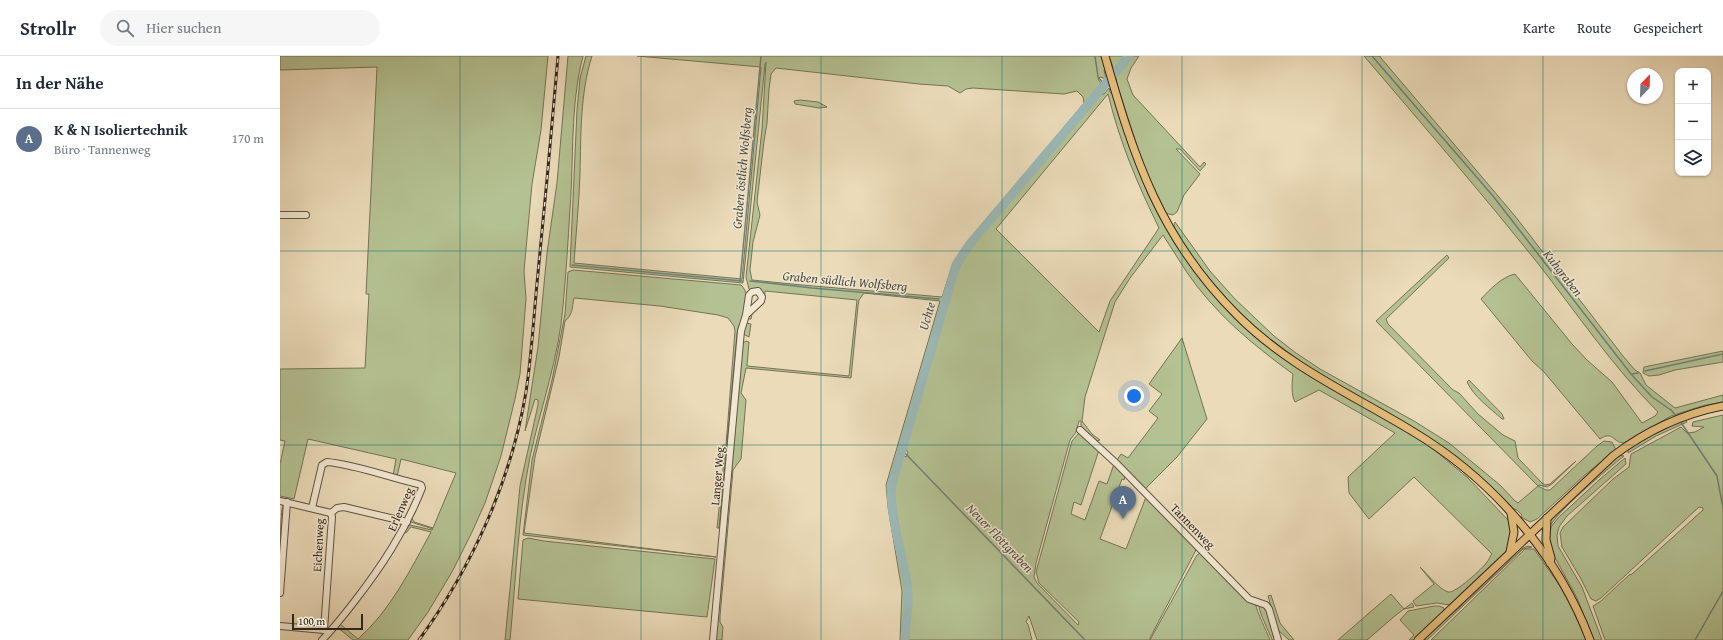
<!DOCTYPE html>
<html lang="de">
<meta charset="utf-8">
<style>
:root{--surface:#fff;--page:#f6f6f7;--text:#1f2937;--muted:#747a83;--line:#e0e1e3;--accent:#2563eb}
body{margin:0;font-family:"Gentium Book Plus",serif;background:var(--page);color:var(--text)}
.controls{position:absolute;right:12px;top:12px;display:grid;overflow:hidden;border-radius:8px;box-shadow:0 1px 3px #0004}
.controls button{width:36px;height:36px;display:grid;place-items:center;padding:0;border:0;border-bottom:1px solid var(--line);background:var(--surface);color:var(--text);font:20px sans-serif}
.compass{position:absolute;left:1347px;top:12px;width:36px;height:36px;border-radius:50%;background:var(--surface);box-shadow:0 1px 3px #0004;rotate:23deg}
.scale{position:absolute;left:12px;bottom:10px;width:71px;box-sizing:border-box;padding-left:4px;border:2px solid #34271b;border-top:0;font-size:11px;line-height:14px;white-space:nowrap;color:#34271b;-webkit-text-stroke:3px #f2e8d2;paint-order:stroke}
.you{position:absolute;left:854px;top:340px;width:14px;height:14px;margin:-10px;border:3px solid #fff;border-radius:50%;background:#1a73e8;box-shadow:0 0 0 6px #1a73e833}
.badge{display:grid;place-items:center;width:26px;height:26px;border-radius:50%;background:var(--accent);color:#fff;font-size:13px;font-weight:700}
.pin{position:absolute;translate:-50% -33px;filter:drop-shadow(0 1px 2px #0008)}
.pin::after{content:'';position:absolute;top:21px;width:14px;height:12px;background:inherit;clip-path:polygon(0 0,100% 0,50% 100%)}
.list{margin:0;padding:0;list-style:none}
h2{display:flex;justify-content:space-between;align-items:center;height:52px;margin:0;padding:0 16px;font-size:17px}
h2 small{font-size:13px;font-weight:400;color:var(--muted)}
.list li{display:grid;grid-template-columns:26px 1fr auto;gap:12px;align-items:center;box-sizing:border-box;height:60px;padding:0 16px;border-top:1px solid var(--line)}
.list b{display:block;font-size:15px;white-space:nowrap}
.list p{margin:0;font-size:13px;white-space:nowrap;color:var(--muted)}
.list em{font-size:13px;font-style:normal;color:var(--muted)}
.icon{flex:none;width:22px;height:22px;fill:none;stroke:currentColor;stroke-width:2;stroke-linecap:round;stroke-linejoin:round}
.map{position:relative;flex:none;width:1443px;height:584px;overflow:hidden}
header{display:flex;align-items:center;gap:24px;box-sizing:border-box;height:56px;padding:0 20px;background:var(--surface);border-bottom:1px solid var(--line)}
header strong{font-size:19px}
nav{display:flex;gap:22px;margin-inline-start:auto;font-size:14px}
.search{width:280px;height:36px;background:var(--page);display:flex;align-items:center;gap:10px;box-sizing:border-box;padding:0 14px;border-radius:22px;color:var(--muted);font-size:15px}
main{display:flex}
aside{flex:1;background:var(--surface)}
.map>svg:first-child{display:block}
.green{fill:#b4c192;stroke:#747456;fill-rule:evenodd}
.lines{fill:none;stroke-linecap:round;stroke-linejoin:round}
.stream{stroke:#727f79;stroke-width:1.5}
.river{stroke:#9bb9b7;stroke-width:9}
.minor-casing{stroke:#625442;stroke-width:8}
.major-casing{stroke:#34271b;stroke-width:9}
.minor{stroke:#f2e8d2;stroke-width:6}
.major{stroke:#e6be7c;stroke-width:7}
.rail-casing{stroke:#34271b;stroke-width:3}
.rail{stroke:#f2e8d2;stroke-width:1.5;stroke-dasharray:4.5;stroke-linecap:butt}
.grid{fill:none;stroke:#0f766e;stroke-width:1;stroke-opacity:0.55}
.labels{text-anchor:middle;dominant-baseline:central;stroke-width:3;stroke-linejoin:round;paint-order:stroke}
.street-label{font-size:12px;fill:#34271b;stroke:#f2e8d2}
.water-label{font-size:13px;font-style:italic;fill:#4e4c42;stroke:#f2e8d2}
</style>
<header>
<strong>Strollr</strong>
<div class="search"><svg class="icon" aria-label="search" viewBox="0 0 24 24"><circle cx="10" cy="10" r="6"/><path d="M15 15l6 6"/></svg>Hier suchen</div>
<nav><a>Karte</a><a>Route</a><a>Gespeichert</a></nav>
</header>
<main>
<aside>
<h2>In der Nähe<small></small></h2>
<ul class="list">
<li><span class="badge" style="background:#5c6f8a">A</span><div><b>K &amp; N Isoliertechnik</b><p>Büro · Tannenweg</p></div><em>170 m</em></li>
</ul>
</aside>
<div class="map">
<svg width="1443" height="584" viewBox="0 0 1443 584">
<rect width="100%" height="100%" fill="#ebdbb9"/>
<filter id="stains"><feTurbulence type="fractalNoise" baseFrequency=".005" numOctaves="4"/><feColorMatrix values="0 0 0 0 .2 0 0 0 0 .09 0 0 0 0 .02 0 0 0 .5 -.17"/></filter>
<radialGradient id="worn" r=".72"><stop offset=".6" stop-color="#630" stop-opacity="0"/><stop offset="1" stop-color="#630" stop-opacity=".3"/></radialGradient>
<g class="green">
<path d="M 0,0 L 268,0 L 261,74 L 252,128 L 244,215 L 246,243 L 240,318 L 235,343 L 221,400 L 205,447 L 192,476 L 172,516 L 148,556 L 128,584 L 73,584 L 57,571 L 60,568 L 78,583 C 110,555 131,513 151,476 L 131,471 L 126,477 L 124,476 L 130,469 L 152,474 L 153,473 L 131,466 L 130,463 L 134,456 L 136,455 L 132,462 L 134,466 L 153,472 L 176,417 L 121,403 L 117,421 L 113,420 L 116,403 L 28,383 L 14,443 L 0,440 L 0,408 L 5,385 L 0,384 L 0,313 L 85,312 L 89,238 L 86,238 L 97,11 L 0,14 Z"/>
<path d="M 288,0 L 303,0 C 290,50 294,102 290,153 C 288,186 286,218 283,250 C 279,301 261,350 250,401 C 238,461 236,523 230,584 L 225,584 L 240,430 L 258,349 L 258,344 L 255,343 L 245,375 L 258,291 L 267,197 L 277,127 Z"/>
<path d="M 306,0 L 312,0 C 300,38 301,78 300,118 C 299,148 296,177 294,207 L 462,223 L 481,11 L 357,0 L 822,0 L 825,13 L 824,14 L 826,23 L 820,21 L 818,23 L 822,29 L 681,198 L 674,208 L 609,431 L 626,537 L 623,584 L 620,584 L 622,535 L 608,451 L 606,429 L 660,245 L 584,237 L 579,244 L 578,250 L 571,322 L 466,312 L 461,337 L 466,344 L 461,403 L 453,414 L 440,560 L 440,566 L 443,571 L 442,584 L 435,584 L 462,288 L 466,285 L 469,286 L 467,310 L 569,320 L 577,244 L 485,235 L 484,247 L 472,258 L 471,263 L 469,263 L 468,262 L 483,244 L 469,233 L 466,221 L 482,73 L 486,6 L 485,8 L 463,227 L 290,211 L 297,54 L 300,22 ZM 496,12 L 639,28 L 668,30 L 680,37 L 686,33 L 693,32 L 784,38 L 797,35 L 803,41 L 804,47 L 679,198 L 673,207 L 662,241 C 598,235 535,231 472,224 L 470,214 L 473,186 L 480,159 L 477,146 L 484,85 L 487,67 L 489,33 L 491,18 Z"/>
<polygon points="829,0 846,0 834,14"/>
<polygon points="853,0 859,0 851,12 847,23 853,39 920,111 924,106 926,108 920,115 900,93 896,93 920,118 904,139 897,156 893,159 885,157 867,121 837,28 836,21"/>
<path d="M 1084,0 L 1100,0 L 1101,2 L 1235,160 L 1343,300 L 1355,314 L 1360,317 L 1366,329 L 1395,352 L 1443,339 L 1443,346 L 1422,350 L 1391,360 L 1344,387 C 1333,387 1333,374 1320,383 L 1264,316 L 1252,305 L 1201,243 C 1210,233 1222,221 1235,218 L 1292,288 L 1307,304 L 1332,326 L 1362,367 L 1375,360 L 1378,356 C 1332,310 1296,256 1256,205 C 1200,135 1142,68 1084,0 Z"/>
<path d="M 829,32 L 830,36 L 833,39 L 854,102 L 868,138 L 885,170 L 904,200 L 997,298 L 1025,317 L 1119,370 L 1152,392 L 1188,422 L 1229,465 L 1231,471 L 1229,491 L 1226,495 L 1169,549 L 1157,547 L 1136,550 L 1133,545 L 1154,528 L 1140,511 C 1147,518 1159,533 1168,536 C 1175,538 1203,512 1207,506 C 1209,504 1210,500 1212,498 L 1134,421 L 1089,463 L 1069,437 L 1068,421 L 1115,377 L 1039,334 L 1015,346 C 1011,339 1012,327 1013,318 C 973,289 934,257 906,215 C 898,203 891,191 883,179 L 850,222 L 835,246 L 805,341 L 802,365 L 812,378 L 820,384 L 816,385 L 801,371 L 801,365 L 799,365 L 796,376 L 790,384 L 756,507 L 754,521 L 757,527 L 798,569 L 799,566 L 759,527 L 756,516 L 792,385 L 799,377 L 819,394 L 801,449 L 794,446 L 791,458 L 805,464 L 819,425 L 827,428 L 834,408 L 845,420 L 844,424 L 842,423 L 820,483 L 846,493 L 866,441 L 917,492 L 870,582 L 870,584 L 917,499 L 920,497 L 969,546 L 976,549 C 976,554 987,576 990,584 L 757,584 L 749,560 L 746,566 L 748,568 L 752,584 L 626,584 L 629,529 L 613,438 L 613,429 L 622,398 L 626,401 L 628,397 L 625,391 L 652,298 L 675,223 L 682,204 L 689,194 L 821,38 L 824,38 ZM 828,38 C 840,87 857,127 879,172 L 830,245 L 819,276 L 716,173 Z"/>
<polygon points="520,44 538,46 547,51 539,52 515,48 514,45"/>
<path d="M 895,166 L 930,215 L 955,243 L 994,280 L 1016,297 L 1040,313 L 1134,365 L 1169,387 L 1220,429 L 1235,445 L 1238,447 L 1258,430 L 1096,265 L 1167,199 L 1169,202 L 1106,263 L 1108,268 L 1173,334 L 1179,337 L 1198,358 L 1223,379 L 1235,385 L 1238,402 L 1262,427 L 1265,429 L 1270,428 L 1296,405 L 1272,428 L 1267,431 L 1259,429 L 1258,430 L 1266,434 L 1270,434 L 1317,390 L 1324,385 L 1332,386 L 1336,394 L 1306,418 L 1257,463 L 1250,466 L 1241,461 L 1242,459 L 1237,454 L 1234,453 C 1209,427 1183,404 1153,385 C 1111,356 1063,335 1020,307 C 977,278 942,241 911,199 C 906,192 890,174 895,166 Z"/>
<path d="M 293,214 L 461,229 C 474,241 459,264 457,278 L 439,472 L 437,472 L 445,394 L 442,393 L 443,389 L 446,389 L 455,275 L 454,270 L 448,262 L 438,259 L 380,250 L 294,242 C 292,251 293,259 285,265 L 279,301 L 255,401 L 244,477 L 436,501 L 243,479 L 252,404 L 272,324 L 285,258 L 288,216 Z"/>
<polygon points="466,267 471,268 469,281 463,278"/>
<polygon points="902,282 927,363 897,401 865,433 837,404 841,398 848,402 878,362 869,355 882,338 869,328"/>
<polygon points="1443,295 1443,306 1395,314 1379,319 1369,320 1363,317 1364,311"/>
<path d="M 1189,324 L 1222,358 L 1224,363 L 1222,363 C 1210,352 1194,341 1187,326 Z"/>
<polygon points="1443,359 1443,584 1325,584 1313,550 1321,545 1349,519 1352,518 1423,454 1423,452 1419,451 1321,542 1316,545 1311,543 1301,523 1282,491 1280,477 1283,471 1333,423 1349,411 1351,398 1401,371 1407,377 1415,376 1424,371 1412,370 1413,366"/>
<polygon points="1405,363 1407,366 1376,380 1348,397 1348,392 1363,383"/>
<path d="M 1339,399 L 1344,400 C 1329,412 1273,458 1269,473 L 1269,467 L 1276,457 Z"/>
<polygon points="1345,402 1346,408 1287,460 1279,471 1277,479 1278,490 1302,531 1322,584 1314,584 1297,542 1273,498 1269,485 1271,471 1278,462 1319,424"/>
<path d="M 3,449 L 4,449 L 0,518 C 0,506 0,455 3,449 Z"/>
<polygon points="248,482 264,485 435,503 427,561 238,543 243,484"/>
<polygon points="1248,490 1252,491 1243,493 1147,584 1142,584 1179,552 1243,492"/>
<polygon points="1245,493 1254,493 1280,530 1293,553 1307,584 1151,584"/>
<polygon points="1111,538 1124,553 1132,547 1134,551 1124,553 1116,559 1087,584 1058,584"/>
<polygon points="991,539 1000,567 1014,584 1009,584 998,574 988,540"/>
<path d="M 979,550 L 985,551 L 995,584 L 992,584 C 989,575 979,557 979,550 Z"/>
<polygon points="1154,550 1159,550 1164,552 1164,555 1133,584 1129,584 1134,579 1120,564 1128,555"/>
</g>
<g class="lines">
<g class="stream">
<polyline points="815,0 818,21 825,29"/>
<polyline points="1092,0 1213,140 1351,318 1372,341 1391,354 1397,361"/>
<polyline points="292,209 462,225"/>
<polyline points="460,225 481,0"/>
<polyline points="470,225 532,232 659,243"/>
<polyline points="664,243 666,243"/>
<polyline points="1365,315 1443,298"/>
<polyline points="1352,318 1358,317"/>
<polyline points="1400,365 1437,420 1443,452"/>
<polyline points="621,393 805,584"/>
<polyline points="1415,584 1443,535"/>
</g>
<path class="river" d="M 625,584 C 626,565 630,544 627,526 C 621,495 611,463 611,431 L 676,209 L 689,189 L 849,0"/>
<defs>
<g id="minor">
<polyline points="0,159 26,159"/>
<polyline points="800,374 837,408 969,543 986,549 989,553 998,584"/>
<polyline points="0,445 51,457"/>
<path d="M 32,452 L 42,409 L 47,406 C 78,409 107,421 138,428 L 141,429 L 142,432 C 125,475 102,510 74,546 C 64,559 54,572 42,584"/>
<polyline points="51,457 57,452 64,451 127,466"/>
<polyline points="0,537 7,446"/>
<polyline points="0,570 44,574 46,575"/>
<polyline points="44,574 52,461 51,457"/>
<polyline points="433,584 461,275 466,259 469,239 472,236 478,235 482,241 481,245 466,259"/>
</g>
<g id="major">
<path d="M 825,0 C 854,102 880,183 958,260 C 1009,311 1071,338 1132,375 C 1211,422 1277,497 1310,584"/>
<polyline points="1267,462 1266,484 1271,502 1270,507"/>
<polyline points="1230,496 1234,476 1231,457"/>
<path d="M 1138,584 L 1333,400 C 1366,375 1402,358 1443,350"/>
</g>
</defs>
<use href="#minor" class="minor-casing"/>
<use href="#major" class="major-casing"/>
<use href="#minor" class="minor"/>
<use href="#major" class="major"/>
<defs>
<path id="rail" d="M 139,584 C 192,511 231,425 246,336 C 252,296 254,256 258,217 C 265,145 272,72 278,0"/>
</defs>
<use href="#rail" class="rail-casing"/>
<use href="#rail" class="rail"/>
</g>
<path class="grid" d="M 180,0 L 180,584M 361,0 L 361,584M 541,0 L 541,584M 722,0 L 722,584M 902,0 L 902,584M 1082,0 L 1082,584M 1263,0 L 1263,584M 0,195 L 1443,195M 0,389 L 1443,389"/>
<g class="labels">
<g class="street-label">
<text transform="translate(437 420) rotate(-85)">Langer Weg</text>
<text transform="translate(120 453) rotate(-66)">Erlenweg</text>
<text transform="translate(913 470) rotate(46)">Tannenweg</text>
<text transform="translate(38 489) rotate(-87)">Eichenweg</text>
</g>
<g class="water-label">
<text transform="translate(462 112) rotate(-85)">Graben östlich Wolfsberg</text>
<text transform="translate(1283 217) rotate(52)">Kuhgraben</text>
<text transform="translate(565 225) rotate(5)">Graben südlich Wolfsberg</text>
<text transform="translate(647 260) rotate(-74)">Uchte</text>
<text transform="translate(720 482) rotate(46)">Neuer Flottgraben</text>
</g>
</g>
<rect width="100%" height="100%" filter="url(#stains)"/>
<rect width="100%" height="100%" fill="url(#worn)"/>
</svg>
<div class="controls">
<button>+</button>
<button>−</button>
<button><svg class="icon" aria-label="layers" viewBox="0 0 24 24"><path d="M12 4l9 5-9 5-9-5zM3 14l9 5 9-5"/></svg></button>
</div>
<svg class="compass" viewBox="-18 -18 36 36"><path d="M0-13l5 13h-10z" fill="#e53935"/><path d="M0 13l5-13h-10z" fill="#747a83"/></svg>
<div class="scale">100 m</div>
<div class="you"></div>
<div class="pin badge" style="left:843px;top:463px;background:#5c6f8a">A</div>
</div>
</main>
